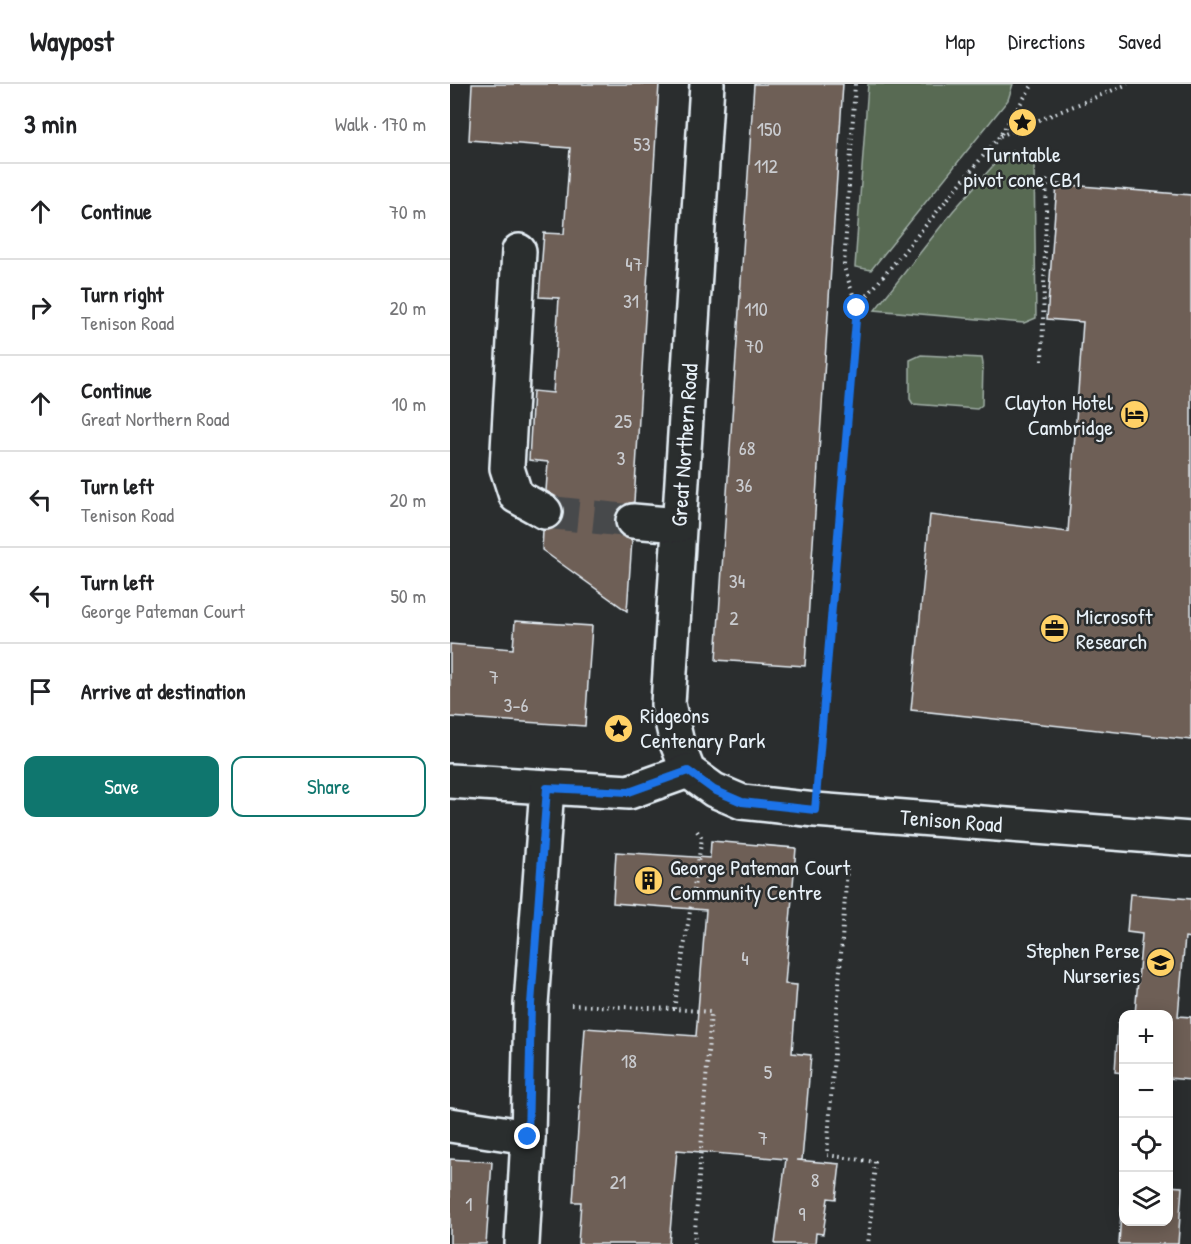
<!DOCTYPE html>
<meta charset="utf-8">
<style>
:root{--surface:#fff;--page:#f2f2f2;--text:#202124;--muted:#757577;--line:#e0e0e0;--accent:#0f766e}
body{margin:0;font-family:"Patrick Hand",sans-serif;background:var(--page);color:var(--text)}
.controls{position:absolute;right:18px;bottom:18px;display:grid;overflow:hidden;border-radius:12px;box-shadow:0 3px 15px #0003}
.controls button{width:54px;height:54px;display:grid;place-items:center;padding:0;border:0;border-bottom:2px solid var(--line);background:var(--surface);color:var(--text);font:30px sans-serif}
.stop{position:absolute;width:18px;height:18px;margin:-14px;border:4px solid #1a73e8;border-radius:50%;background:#fff}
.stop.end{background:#1a73e8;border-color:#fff;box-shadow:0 2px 6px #0008}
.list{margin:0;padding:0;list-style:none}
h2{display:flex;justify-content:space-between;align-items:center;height:78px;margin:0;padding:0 24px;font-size:26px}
h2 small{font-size:20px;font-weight:400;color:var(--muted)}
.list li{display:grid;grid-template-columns:39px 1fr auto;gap:18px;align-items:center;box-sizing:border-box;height:96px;padding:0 24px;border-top:2px solid var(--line)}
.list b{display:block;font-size:22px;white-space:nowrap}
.list p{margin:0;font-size:20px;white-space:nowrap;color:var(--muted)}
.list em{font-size:20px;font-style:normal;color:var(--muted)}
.actions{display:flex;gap:12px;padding:18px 24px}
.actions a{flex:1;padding:14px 0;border:2px solid var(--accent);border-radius:12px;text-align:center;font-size:21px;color:var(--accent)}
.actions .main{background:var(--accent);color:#fff}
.icon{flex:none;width:33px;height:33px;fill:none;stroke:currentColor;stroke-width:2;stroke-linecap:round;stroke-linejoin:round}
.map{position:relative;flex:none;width:741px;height:1160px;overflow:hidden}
header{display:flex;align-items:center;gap:36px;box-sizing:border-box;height:84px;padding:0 30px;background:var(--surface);border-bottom:2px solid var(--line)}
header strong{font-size:28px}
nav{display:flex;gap:33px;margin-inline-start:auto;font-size:21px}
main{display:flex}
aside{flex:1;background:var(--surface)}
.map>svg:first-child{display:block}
.green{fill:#586a53;stroke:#a0aea6;stroke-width:1.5}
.building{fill:#6e5e56;stroke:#e8f1f8;stroke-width:1.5}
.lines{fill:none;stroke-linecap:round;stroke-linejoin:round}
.minor-tunnel{stroke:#464a4c;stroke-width:33;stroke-dasharray:33 16;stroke-linecap:butt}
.minor-casing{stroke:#e8f1f8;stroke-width:38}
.path{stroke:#e8f1f8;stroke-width:4;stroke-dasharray:1.5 4.5;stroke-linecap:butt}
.minor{stroke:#2a2d2e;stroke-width:33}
.route{stroke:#1a73e8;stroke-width:8}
.labels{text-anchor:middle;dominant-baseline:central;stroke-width:5;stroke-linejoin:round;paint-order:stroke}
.number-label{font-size:20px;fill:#caccd0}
.poi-label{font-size:22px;fill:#e8f1f8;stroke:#2a2d2e;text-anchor:start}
.street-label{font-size:22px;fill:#e8f1f8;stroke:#2a2d2e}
</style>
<header>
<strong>Waypost</strong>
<nav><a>Map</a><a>Directions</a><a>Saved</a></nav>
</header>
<main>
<aside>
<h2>3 min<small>Walk · 170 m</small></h2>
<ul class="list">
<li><svg class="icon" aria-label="ahead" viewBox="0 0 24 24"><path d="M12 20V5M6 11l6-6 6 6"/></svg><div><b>Continue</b></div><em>70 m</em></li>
<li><svg class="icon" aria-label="right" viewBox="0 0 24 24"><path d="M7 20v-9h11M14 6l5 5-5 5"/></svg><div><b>Turn right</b><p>Tenison Road</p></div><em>20 m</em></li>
<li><svg class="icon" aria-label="ahead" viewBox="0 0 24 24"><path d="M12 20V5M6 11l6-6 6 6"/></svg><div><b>Continue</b><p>Great Northern Road</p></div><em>10 m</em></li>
<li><svg class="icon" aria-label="left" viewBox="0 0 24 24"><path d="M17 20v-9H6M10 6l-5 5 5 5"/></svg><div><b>Turn left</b><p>Tenison Road</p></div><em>20 m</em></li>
<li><svg class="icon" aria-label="left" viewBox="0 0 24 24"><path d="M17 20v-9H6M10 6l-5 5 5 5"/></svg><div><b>Turn left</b><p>George Pateman Court</p></div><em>50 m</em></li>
<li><svg class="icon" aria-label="arrive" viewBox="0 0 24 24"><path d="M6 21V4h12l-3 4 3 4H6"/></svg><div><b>Arrive at destination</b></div></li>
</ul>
<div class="actions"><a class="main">Save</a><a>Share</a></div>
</aside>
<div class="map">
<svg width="741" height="1160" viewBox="0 0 741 1160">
<rect width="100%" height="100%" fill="#2a2d2e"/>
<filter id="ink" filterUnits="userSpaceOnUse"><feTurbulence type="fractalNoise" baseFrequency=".0167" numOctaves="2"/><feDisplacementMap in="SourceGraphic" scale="12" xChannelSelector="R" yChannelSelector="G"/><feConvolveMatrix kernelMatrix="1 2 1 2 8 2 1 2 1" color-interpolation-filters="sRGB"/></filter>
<g filter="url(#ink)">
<g class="green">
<polygon points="418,0 563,0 558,16 421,186 405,183"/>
<polygon points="562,67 578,67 584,78 586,234 574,239 425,226 503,127 549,75"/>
<polygon points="471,271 532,274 533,280 532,321 527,325 463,320 460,315 460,276"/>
</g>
<g class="building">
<polygon points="22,0 209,0 184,418 176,420 168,426 164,436 166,445 172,452 182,456 177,527 92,466 93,446 105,444 112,437 114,427 111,418 105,412 96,407 98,378 79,376 83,307 103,309 109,214 89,213 94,149 114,150 120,64 19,56"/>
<polygon points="304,0 393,0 355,582 266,576"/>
<polygon points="607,100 741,111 741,656 461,626 480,431 618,448 633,238 597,235"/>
<polygon points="65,537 142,542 135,642 0,633 0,560 63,565"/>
<polygon points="261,757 346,764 335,900 347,901 342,969 361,971 352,1076 347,1076 390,1080 386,1115 378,1114 373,1150 366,1149 365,1160 325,1160 336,1075 227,1066 219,1160 128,1160 131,1118 123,1118 135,944 246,952 256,826 163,819 166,768 260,774"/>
<polygon points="680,810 741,815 741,854 735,853 728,932 741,933 741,996 718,994 718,930 685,930 692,850 677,848"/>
<polygon points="668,940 674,940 674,989 665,988"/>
<polygon points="0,1075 42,1078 36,1160 0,1160"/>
<polygon points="673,1099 674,1137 718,1137 718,1102 732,1103 728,1160 669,1160"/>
</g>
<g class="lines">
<polyline class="minor-tunnel" points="95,428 183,437"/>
<defs>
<g id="minor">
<path id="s1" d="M 257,0 L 218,620 L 227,659 L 238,687 L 264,706 L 292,718 L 365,726 L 741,755"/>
<polyline points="69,167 57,384 66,412 95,428"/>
<polyline points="183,437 229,441"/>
<polyline points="0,697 179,708 238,687"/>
<polyline points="0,1041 78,1053"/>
<polyline points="72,1160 78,1053 81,920 97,704"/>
</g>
</defs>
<use href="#minor" class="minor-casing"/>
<g class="path">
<polyline points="405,0 394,183 407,223"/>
<polyline points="550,52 678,0"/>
<polyline points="592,277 597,91"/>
<polyline points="368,686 407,224 549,53 583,0"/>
<polyline points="397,784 377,1071 425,1078 420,1144 418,1160"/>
<polyline points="121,921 224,925"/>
<polyline points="244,1160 261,928 224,925 252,754 245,744"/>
</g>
<use href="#minor" class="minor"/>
</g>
</g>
<g class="lines" filter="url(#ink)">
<polyline class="route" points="78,1053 81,920 97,704 179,708 238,687 264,706 292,718 365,726 407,224"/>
</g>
<defs>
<symbol id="sight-disc" viewBox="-11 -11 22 22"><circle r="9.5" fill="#ffd166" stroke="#2a2d2e"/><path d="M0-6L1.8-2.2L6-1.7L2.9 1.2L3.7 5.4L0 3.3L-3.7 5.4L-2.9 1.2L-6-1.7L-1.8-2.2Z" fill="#111"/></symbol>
<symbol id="hotel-disc" viewBox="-11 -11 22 22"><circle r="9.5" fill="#ffd166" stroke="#2a2d2e"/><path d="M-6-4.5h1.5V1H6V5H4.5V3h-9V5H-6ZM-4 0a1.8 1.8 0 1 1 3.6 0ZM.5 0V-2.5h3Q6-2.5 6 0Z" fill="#111"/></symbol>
<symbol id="office-disc" viewBox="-11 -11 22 22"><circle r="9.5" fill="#ffd166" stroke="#2a2d2e"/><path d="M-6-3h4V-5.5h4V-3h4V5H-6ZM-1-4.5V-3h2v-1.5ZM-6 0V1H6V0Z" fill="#111"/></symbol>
<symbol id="building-disc" viewBox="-11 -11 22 22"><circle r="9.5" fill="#ffd166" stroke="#2a2d2e"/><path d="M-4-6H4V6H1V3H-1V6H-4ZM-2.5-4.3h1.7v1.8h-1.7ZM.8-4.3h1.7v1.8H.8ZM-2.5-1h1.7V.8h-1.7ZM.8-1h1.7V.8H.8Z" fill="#111"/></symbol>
<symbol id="school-disc" viewBox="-11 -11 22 22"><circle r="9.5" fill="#ffd166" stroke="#2a2d2e"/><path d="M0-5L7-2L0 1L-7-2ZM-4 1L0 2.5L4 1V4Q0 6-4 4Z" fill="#111"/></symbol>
</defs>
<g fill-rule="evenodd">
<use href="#sight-disc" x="556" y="22" width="33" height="33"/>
<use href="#hotel-disc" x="668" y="314" width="33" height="33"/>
<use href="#office-disc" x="588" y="528" width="33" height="33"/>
<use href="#sight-disc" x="152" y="628" width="33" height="33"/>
<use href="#building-disc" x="182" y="780" width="33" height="33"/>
<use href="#school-disc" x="694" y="862" width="33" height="33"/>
</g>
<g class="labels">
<g class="number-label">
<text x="319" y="44">150</text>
<text x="192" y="59">53</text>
<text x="316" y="81">112</text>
<text x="184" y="179">47</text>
<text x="181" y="216">31</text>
<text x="306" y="224">110</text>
<text x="304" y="261">70</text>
<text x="173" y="336">25</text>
<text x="297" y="363">68</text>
<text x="171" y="373">3</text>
<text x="294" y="400">36</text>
<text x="287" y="496">34</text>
<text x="284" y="533">2</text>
<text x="44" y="592">7</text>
<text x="66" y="620">3-6</text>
<text x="295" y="873">4</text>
<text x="179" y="976">18</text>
<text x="318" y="987">5</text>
<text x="313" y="1053">7</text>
<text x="365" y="1095">8</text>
<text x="168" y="1097">21</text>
<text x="19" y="1119">1</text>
<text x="352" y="1129">9</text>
</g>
<g class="poi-label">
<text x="572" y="70" text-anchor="middle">Turntable<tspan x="572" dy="25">pivot cone CB1</tspan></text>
<text x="663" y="318" text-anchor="end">Clayton Hotel<tspan x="663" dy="25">Cambridge</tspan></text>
<text x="626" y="532">Microsoft<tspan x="626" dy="25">Research</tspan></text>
<text x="190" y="631">Ridgeons<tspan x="190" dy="25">Centenary Park</tspan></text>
<text x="220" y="783">George Pateman Court<tspan x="220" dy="25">Community Centre</tspan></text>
<text x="690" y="866" text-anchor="end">Stephen Perse<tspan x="690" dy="25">Nurseries</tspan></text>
</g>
<g class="street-label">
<text transform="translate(234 361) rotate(-86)">Great Northern Road</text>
<text stroke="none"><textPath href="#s1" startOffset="964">Tenison Road</textPath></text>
</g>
</g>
</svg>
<div class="controls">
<button>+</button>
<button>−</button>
<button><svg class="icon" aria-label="locate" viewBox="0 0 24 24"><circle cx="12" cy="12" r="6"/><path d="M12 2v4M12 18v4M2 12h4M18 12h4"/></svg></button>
<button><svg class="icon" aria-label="layers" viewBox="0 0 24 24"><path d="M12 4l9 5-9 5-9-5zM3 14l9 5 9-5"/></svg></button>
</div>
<div class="stop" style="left:407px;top:224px"></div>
<div class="stop end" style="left:78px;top:1053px"></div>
</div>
</main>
